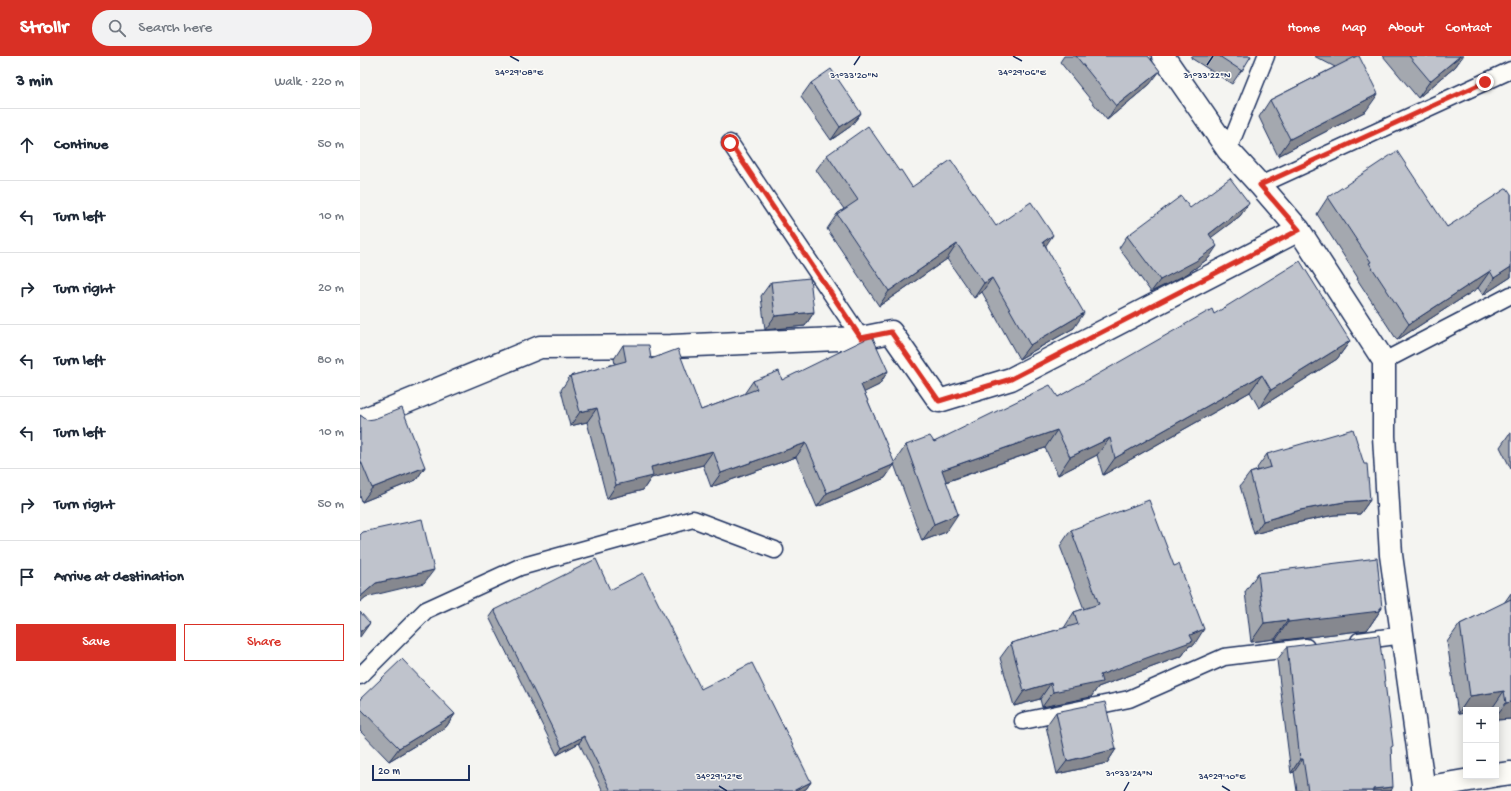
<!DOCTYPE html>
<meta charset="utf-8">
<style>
:root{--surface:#fff;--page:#f2f2f3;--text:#1f2937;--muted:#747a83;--line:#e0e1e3;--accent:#d93025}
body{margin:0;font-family:"Gochi Hand",sans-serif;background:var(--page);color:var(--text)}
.controls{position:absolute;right:12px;bottom:12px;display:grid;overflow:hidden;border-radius:0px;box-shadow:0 2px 10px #0003}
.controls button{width:36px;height:36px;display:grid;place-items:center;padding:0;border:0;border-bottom:1px solid var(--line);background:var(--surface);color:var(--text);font:20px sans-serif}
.scale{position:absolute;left:12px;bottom:10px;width:98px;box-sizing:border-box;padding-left:4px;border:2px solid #1b2f5e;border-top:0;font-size:11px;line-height:14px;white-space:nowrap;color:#1b2f5e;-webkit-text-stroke:3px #fdfcf7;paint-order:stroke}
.stop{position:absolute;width:12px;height:12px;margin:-9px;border:3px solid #d93025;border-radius:50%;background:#fff}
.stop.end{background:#d93025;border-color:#fff;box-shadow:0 1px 4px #0008}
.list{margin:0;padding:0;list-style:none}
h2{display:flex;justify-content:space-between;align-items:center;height:52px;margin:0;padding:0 16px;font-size:17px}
h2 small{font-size:13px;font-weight:400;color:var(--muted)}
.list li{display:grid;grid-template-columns:26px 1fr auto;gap:12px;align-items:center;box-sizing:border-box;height:72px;padding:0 16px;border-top:1px solid var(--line)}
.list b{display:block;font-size:15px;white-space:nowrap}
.list em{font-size:13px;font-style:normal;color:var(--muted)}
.actions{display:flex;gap:8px;padding:12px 16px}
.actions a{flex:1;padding:9px 0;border:1px solid var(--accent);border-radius:0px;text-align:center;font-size:14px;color:var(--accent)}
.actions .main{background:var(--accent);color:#fff}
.icon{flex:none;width:22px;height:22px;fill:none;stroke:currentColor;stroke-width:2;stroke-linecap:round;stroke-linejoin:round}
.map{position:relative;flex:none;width:1151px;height:735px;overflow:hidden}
header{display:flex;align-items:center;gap:24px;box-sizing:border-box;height:56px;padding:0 20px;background:var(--accent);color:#fff}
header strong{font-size:19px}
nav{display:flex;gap:22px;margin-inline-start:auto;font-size:14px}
.search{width:280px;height:36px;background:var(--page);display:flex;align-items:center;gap:10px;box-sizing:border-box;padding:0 14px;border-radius:22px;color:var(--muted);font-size:15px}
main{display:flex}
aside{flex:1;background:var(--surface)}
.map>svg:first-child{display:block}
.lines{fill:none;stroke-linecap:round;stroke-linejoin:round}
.lane-casing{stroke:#1b2f5e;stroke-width:19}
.street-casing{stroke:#1b2f5e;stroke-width:25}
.secondary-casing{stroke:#1b2f5e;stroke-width:25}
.lane{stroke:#fdfcf7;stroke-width:16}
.street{stroke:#fdfcf7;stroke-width:22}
.secondary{stroke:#fdfcf7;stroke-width:22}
.wall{fill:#a4a8af;stroke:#1b2f5e}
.shaded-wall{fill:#86888f;stroke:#1b2f5e}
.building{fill:#bfc3cc;stroke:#1b2f5e}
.route{stroke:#d93025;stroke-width:5}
.ticks{fill:none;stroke:#1b2f5e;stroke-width:1.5}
.ticks-label{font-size:10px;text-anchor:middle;fill:#1b2f5e;stroke:#fdfcf7;stroke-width:3;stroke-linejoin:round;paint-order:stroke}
</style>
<header>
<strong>Strollr</strong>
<div class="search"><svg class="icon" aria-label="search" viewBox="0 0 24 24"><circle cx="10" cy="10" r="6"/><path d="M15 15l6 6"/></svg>Search here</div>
<nav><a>Home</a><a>Map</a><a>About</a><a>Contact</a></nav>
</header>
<main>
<aside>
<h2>3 min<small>Walk · 220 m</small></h2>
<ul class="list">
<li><svg class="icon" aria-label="ahead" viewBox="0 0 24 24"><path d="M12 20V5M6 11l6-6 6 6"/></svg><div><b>Continue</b></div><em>50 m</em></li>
<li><svg class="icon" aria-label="left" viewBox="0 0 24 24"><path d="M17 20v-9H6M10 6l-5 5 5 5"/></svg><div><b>Turn left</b></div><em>10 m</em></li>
<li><svg class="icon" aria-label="right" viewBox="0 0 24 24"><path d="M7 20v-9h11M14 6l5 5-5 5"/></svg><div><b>Turn right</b></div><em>20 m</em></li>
<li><svg class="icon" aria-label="left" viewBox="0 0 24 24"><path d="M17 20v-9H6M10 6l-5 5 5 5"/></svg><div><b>Turn left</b></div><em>80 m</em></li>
<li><svg class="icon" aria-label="left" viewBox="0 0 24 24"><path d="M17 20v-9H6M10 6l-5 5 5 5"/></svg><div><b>Turn left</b></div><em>10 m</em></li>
<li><svg class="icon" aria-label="right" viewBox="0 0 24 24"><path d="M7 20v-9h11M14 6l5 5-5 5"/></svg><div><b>Turn right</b></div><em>50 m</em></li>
<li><svg class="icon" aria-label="arrive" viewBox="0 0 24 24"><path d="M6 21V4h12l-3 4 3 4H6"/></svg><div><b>Arrive at destination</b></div></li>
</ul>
<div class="actions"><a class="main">Save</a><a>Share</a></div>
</aside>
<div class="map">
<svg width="1151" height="735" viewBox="0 0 1151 735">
<rect width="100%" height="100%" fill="#f4f4f1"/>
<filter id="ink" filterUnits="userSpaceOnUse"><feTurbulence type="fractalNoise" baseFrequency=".025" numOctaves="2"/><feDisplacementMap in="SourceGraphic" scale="8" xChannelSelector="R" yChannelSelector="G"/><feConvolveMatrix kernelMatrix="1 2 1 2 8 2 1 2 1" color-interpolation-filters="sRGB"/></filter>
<g filter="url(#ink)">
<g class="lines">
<defs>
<g id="lane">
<polyline points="370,87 501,282"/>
<polyline points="868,94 906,0"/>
<polyline points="900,129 1151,14"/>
<polyline points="1024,305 1151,239"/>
<polyline points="999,585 1043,579"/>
<polyline points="0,620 66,554 160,511 333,463 415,494"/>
<polyline points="663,665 769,643 864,601 946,591"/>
</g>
<polyline id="street" points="0,365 180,291 311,290 501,282 531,276 579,345 651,323 939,174"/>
<g id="secondary">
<polyline points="803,0 868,94 900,129 939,174 1024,305 1024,380 1031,499 1064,735"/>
<polyline points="1136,719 1151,717"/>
<polyline points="1063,732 1133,720"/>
</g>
</defs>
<use href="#lane" class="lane-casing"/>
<use href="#street" class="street-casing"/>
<use href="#secondary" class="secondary-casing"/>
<use href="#lane" class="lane"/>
<use href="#street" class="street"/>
<use href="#secondary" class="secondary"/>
</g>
<g class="wall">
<polygon points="704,0 788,0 790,28 747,64 700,6"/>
<polygon points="832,0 891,0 872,28 831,2"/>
<polygon points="954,0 999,0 1006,55 918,100 899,61 910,44 975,11"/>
<polygon points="1023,0 1103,0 1095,11 1058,42"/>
<polygon points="451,27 501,57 491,70 471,84 441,41"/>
<polygon points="467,99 539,115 552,131 636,170 686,190 714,272 659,303 622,236 614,242 587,203 519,250 467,173 477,158 484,153 456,114"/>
<polygon points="1151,138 1151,221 1123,239 1118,232 1037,284 997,223 998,222 957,158 968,141 1087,171"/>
<polygon points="889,147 880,160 851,181 849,202 827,218 791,236 759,192 767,180 830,152"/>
<polygon points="411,226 454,256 445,270 405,274 401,240"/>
<polygon points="854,258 990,285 977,303 899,352 890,336 743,419 737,399 698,419 685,392 586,426 586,476 562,485 534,408 525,422 457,451 436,401 351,431 343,409 291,422 283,434 247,443 227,366 210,370 201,334 210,320 255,308 254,303 263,289 291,303 341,354 384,338 393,325 422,324 528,315 519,329 504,336 534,407 546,389 574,386 698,341"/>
<polygon points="0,359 65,411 56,424 2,446 0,440"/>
<polygon points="1151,377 1151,413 1140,391 1149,378"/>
<polygon points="907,398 1010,444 1000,458 974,459 931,468 894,478 880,430 890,417 898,414 897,412"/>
<polygon points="711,474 834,589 829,590 822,600 738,631 731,641 682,651 680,643 654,650 640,602 651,587 704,572 714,556 724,553 700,490"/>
<polygon points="898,517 1022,552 1007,574 915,585 915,583 891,586 885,536"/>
<polygon points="250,534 341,633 451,726 446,733 442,735 243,735 219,687 197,699 129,561 134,554"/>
<polygon points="1151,537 1151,663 1136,664 1136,654 1106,654 1106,657 1098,658 1087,586 1100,568 1144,547"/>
<polygon points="927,591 1031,693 1031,735 937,735 934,716 931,717 917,604"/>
<polygon points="0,643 95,658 86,671 29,705 0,675"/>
<polygon points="696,656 756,693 747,707 697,718 686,670"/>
</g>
<g class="shaded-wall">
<polygon points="1100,0 1103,0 1095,11 1058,42 1070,25"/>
<polygon points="800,15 790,28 747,64 756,50"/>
<polygon points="1018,38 1006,55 918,100 930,83"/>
<polygon points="501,57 491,70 471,84 480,71"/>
<polygon points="889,147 880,160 840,190 849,178"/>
<polygon points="693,179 683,194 683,186"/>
<polygon points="597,188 587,203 519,250 529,235"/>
<polygon points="857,190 849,202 827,218 791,236 800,224"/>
<polygon points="1151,211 1151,221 1123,239 1134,222"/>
<polygon points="1130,215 1118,232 1037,284 1049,268"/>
<polygon points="632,222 622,236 614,242 624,227"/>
<polygon points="454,256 445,270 405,274 415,260"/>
<polygon points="724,257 714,272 659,303 670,289"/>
<polygon points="990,285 977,303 899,352 911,334"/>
<polygon points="528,315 519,329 491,343 501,329"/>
<polygon points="902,319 890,336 743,419 755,402"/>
<polygon points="237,352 227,366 210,370 220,356"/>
<polygon points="697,374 685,392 570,431 582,414"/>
<polygon points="750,382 737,399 698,419 710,401"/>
<polygon points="446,387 436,401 351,431 361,417"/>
<polygon points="353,395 343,409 291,422 283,434 247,443 256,429 291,411"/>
<polygon points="535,408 525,422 457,451 467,437"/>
<polygon points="65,411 56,424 2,446 12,432"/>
<polygon points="1010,444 1000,458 974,459 931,468 894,478 903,465 940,454 984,446"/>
<polygon points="598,458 586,476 562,485 574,468"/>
<polygon points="74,514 64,527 6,541 0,546 0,541 16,527"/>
<polygon points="1020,552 1022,552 1007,574 915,585 928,566"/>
<polygon points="928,564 915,583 891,586 904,567"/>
<polygon points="10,567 0,581 0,576"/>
<polygon points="844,573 834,589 829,590 822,600 738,631 731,641 682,651 693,636 740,619 830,579"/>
<polygon points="691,627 680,643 654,650 664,635"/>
<polygon points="1144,635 1131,654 1106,654 1106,657 1098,658 1110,640"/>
<polygon points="1151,646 1151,663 1136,664 1136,660 1146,647"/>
<polygon points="95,658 86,671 29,705 39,692"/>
<polygon points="224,680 219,687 197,699 202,692"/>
<polygon points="756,693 747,707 697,718 707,705"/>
<polygon points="940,703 943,703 934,716 931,717"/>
<polygon points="451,726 446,733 442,735 433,735"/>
<polygon points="1033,731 1031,735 1011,735 1013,733"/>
</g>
<g class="building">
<polygon points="716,0 788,0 800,15 756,50"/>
<polygon points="859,0 891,0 882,15"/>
<polygon points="997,0 999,0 1018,38 930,83 910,44"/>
<polygon points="1049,0 1100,0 1070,25"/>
<polygon points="471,13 501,57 480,71 451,27"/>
<polygon points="508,70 539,115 541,114 552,131 591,104 636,170 671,146 693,179 683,186 724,257 670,289 632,222 624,227 597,188 529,235 477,158 498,144 467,99"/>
<polygon points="1037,95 1087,171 1147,132 1151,138 1151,211 1134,222 1130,215 1049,268 1009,207 1011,206 968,141"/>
<polygon points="870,122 889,147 849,178 857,190 836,205 800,224 767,180 821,140 830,152"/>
<polygon points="940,205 990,285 911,334 902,319 755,402 750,382 710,401 697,374 582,414 598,458 574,468 546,389 570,380 574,386 690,329 698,341 852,253 854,258"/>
<polygon points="450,222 454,256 415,260 411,226"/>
<polygon points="512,280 528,315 501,329 535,408 467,437 446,387 361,417 353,395 291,411 293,420 256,429 237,352 220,356 210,320 266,305 263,289 289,289 291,303 318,293 341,354 397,333 393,325 419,315 422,324"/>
<polygon points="42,352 65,411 12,432 0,403 0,359 7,364 14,363"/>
<polygon points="993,373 1004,408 1007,408 1010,444 984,446 940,454 903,465 890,417 911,411 907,398"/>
<polygon points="789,444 814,510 819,508 844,573 830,579 833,585 740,619 742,626 693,636 691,627 664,635 651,587 718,568 714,556 739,548 711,474"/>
<polygon points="62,463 74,514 16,527 0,541 0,479 3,476"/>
<polygon points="1017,502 1022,552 1020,552 1020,555 928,566 928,564 904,567 898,517"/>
<polygon points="236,503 250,534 283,517 341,633 392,607 451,726 433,735 251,735 224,680 202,692 134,554"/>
<polygon points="1151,543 1151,646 1146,647 1144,635 1110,640 1100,568"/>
<polygon points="0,556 10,567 0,576"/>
<polygon points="1019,579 1033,690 1031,691 1033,731 1013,733 1013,735 948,735 943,703 940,703 927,591"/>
<polygon points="42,603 95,658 39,692 0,652 0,643"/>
<polygon points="745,646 756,693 707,705 696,656"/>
</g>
</g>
<g class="lines" filter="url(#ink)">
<polyline class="route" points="370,87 501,282 531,276 579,345 651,323 939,174 900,129 1125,26"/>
</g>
<path class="ticks" d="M 150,0 L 159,5M 653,0 L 662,5M 494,9 L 500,0M 847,9 L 853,0M 359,730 L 367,735M 862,730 L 870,735M 764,735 L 769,726"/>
<g class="ticks-label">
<text x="159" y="19">34°29'08"E</text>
<text x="662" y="19">34°29'06"E</text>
<text x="494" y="22">31°33'20"N</text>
<text x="847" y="22">31°33'22"N</text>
<text x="769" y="720">31°33'24"N</text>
<text x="359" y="723">34°29'12"E</text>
<text x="862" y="723">34°29'10"E</text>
</g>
</svg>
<div class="controls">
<button>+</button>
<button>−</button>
</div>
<div class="scale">20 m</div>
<div class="stop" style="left:370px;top:87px"></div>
<div class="stop end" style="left:1125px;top:26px"></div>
</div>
</main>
